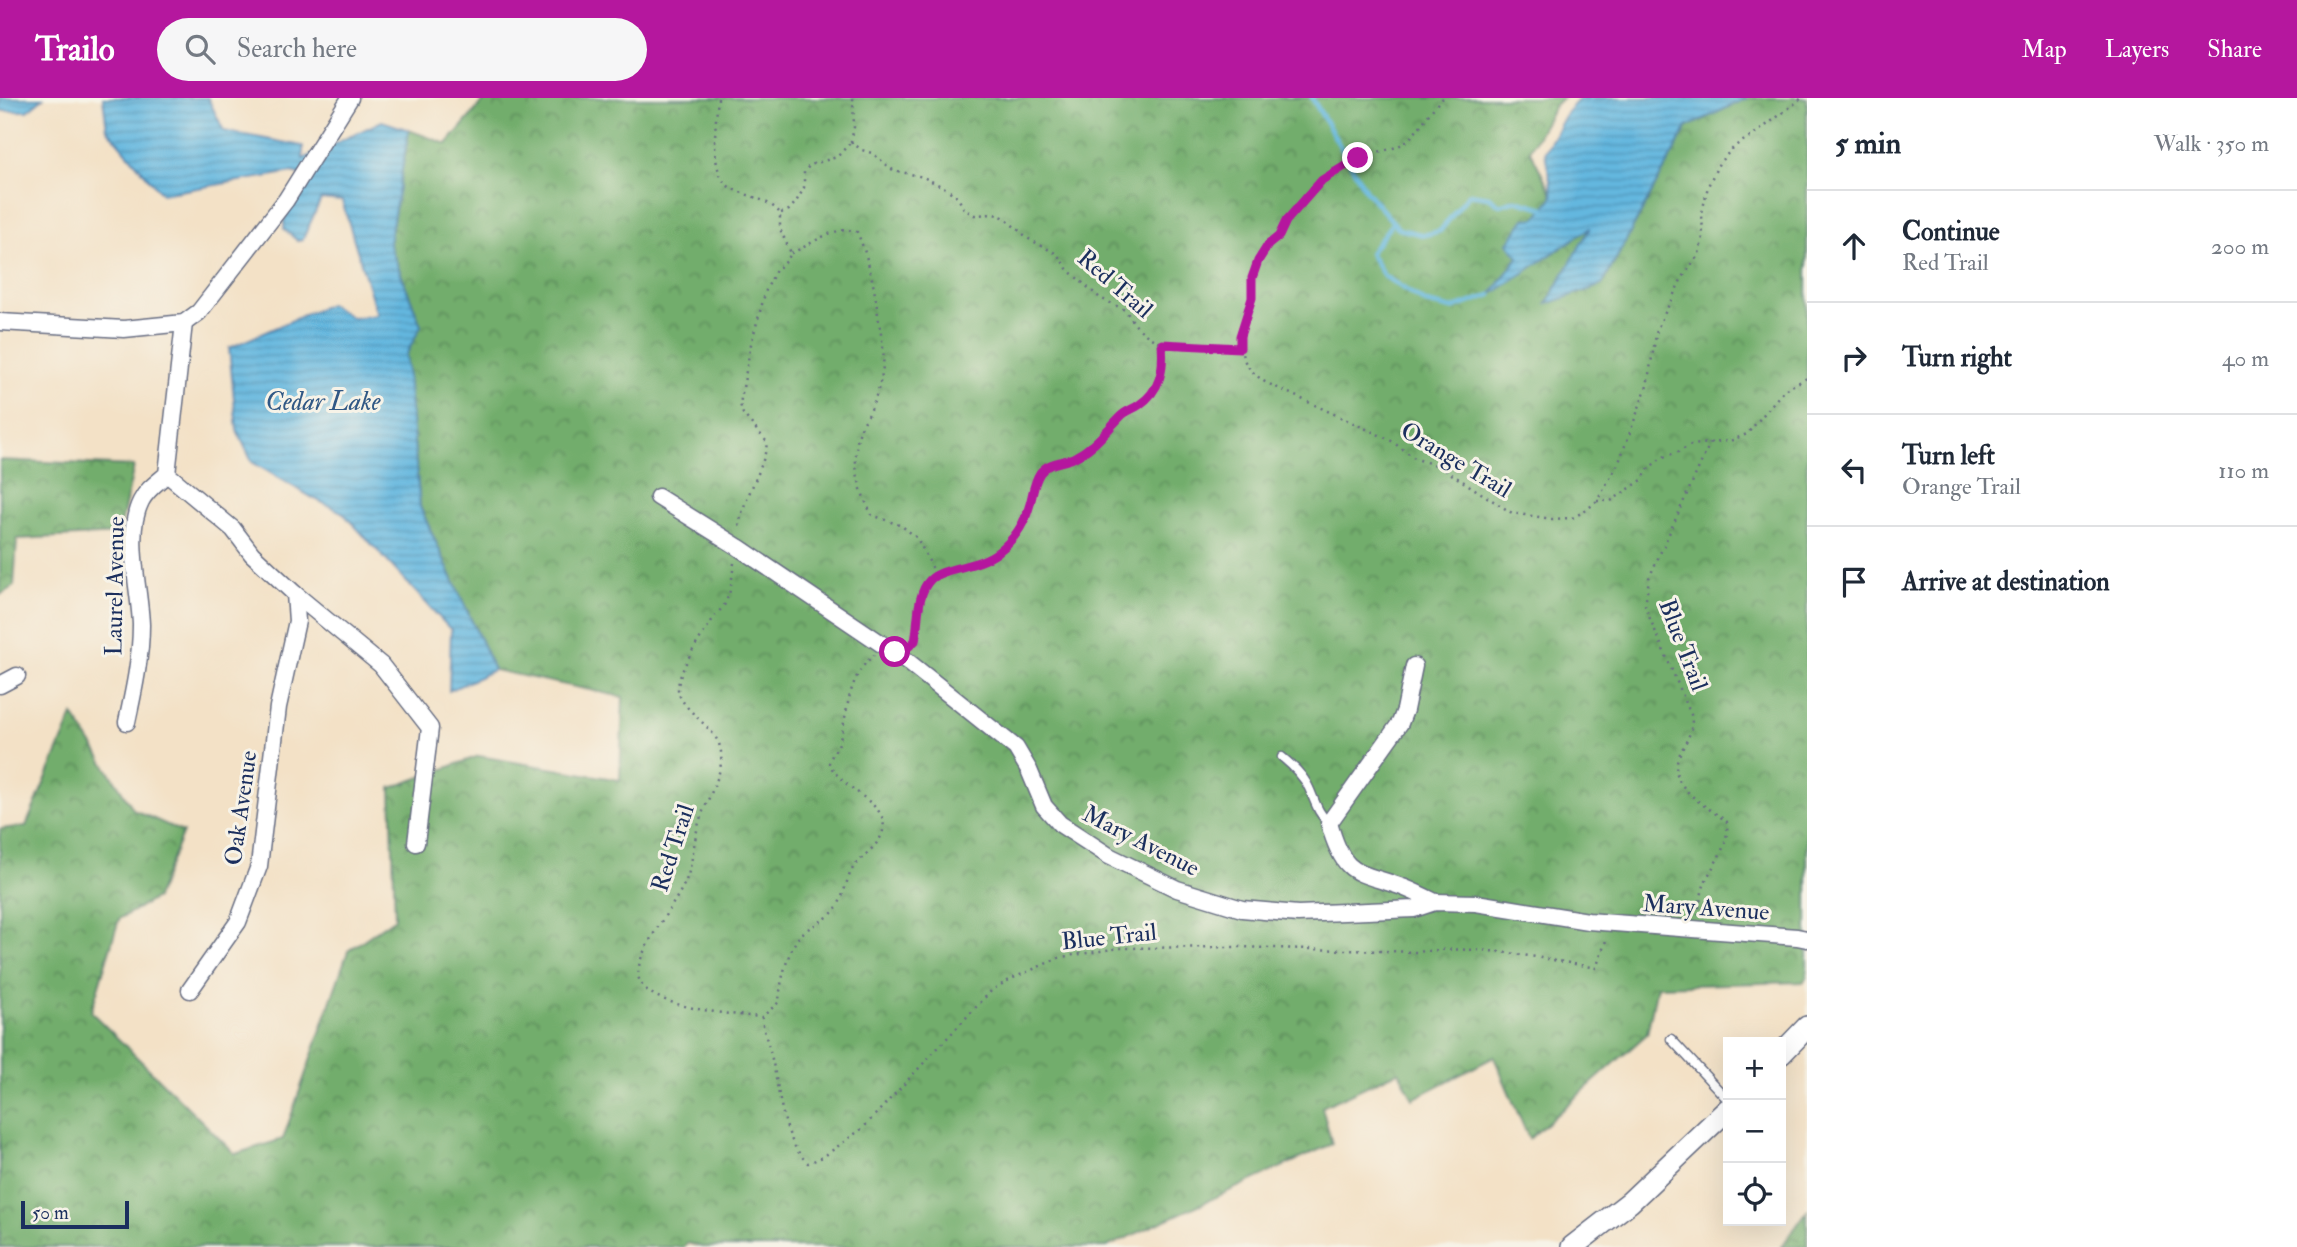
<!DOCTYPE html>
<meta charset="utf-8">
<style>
:root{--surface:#fff;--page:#f6f6f7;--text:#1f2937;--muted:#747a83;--line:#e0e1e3;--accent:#b5179e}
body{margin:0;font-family:"IM FELL Double Pica",serif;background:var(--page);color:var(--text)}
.controls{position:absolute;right:21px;bottom:21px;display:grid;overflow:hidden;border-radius:0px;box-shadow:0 7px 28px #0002}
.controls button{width:63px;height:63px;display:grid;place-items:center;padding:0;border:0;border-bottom:2px solid var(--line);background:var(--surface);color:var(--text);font:35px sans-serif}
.scale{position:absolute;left:21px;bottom:18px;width:108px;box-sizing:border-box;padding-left:7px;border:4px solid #1b2f5e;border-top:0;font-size:19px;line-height:24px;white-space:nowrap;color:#1b2f5e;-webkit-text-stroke:5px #f7f3e8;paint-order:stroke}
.stop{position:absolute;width:21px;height:21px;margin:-16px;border:5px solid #b5179e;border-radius:50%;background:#fff}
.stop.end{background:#b5179e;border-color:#fff;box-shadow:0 2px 7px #0008}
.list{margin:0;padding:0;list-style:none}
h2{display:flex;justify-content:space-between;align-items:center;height:91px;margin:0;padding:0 28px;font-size:30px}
h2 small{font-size:23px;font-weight:400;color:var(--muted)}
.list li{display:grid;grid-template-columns:46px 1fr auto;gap:21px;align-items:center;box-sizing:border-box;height:112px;padding:0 28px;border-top:2px solid var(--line)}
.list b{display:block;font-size:26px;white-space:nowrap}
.list p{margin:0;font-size:23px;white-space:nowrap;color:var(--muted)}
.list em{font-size:23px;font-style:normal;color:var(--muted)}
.icon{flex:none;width:38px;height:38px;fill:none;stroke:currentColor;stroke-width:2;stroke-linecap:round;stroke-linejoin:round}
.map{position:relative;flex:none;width:1807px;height:1149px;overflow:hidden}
header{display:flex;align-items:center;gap:42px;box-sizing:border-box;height:98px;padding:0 35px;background:var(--accent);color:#fff}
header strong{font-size:33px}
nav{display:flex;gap:38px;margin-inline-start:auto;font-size:24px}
.search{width:490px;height:63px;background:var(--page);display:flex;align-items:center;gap:18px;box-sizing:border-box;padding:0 24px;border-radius:38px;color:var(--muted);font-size:26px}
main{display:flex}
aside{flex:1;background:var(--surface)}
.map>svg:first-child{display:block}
.forest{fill:url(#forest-crowns);stroke:#466e65;stroke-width:2}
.water{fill:url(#water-rules);stroke:#3f739e;stroke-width:2}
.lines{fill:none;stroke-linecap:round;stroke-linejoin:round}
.stream{stroke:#63b7df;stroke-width:4.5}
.service-casing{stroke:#676d82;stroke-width:11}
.minor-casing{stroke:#676d82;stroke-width:19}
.tertiary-casing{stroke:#676d82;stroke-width:24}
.path{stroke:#676d82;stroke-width:2.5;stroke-dasharray:2 5;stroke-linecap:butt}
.service{stroke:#fff;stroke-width:8}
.minor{stroke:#fff;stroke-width:16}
.tertiary{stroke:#fff;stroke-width:21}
.route{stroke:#b5179e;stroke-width:9}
.labels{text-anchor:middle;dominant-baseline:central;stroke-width:6;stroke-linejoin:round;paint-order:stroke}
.street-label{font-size:24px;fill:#1b2f5e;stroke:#f7f3e8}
.water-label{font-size:26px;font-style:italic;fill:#315885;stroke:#f7f3e8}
</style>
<header>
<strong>Trailo</strong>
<div class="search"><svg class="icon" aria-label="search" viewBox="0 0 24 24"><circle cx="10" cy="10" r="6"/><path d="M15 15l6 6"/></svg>Search here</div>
<nav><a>Map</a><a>Layers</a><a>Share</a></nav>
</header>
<main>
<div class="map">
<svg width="1807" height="1149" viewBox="0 0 1807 1149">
<defs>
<pattern id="forest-crowns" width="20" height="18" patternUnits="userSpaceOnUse" patternTransform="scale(1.75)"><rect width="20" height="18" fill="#72ad6c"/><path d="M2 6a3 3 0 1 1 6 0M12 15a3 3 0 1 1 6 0" fill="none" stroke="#5d8d5c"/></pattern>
<pattern id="water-rules" width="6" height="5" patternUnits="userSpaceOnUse" patternTransform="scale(1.75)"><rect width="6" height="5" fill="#63b7df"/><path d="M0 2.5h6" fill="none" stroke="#5195b8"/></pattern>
</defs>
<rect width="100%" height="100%" fill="#f7f3e8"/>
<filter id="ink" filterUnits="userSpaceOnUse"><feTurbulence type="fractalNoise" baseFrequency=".0143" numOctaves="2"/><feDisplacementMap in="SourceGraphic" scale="14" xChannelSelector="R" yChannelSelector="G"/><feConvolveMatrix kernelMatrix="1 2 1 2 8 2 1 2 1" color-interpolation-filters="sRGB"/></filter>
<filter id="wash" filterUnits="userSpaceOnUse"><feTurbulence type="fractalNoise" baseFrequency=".00686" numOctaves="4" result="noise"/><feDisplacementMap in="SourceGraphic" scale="28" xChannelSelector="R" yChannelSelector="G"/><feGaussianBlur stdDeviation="1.57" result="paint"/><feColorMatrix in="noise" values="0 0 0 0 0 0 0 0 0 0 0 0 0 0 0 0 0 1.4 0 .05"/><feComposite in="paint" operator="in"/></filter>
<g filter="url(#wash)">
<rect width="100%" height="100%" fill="#f3e1c6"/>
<g class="forest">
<polygon points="486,0 1563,0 1555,7 1530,52 1553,98 1518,159 1493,195 1592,129 1547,205 1602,187 1687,29 1747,0 1807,0 1807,879 1803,884 1657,888 1647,936 1529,1041 1494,959 1413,1001 1399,973 1322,1009 1332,1046 1107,1149 702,1149 687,1145 684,1149 0,1149 0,731 26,728 73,617 134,712 183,734 156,800 119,821 91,914 235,1056 283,1041 348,853 395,820 391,690 479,658 620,682 623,599 494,572 420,409 406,257 421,228 389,145 409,32 447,46"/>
<polygon points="0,362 134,368 119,436 17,441 14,488 0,497"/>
<polygon points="1807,1113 1807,1149 1780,1149 1782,1148"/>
</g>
<g class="water">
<polygon points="0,0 43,0 27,13 0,13"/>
<path d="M 103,0 L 208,0 L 224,33 L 303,48 L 303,61 L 382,23 L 409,32 L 389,145 L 421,228 L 406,257 L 420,409 L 494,572 L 449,593 L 451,532 L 342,414 L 313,400 L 252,364 L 237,332 L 229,250 L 329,206 L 353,220 L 377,217 L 342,103 L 321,101 L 303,141 L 298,143 L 284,131 C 283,104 304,105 308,81 L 293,74 L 162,96 L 107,31 Z"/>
<polygon points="1580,0 1747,0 1687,29 1602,187 1547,206 1590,130 1491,197 1518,159 1508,145 1525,121 1536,120 1553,98 1545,54 1567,14"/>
</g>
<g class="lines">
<g class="stream">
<polyline points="1312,0 1366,93 1399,131 1424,137 1440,133 1469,96 1489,99 1500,107 1515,102 1544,110"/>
<polyline points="1393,124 1370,155 1384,178 1426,205 1452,211 1491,197"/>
</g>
</g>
</g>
<g filter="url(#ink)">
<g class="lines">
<defs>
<g id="service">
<path d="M 1282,659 C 1293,668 1303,677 1309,690 C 1315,703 1318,716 1329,725"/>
<polyline points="1671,941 1728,1002"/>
</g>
<g id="minor">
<polyline points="0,224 124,231 184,225 199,214 286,102 350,0"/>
<polyline points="167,376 233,431 252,456 295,496 297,523 278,609 259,768 238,824 190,892"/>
<polyline points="658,399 738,449 907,563 1016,650 1029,672 1044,708 1060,726 1109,758 1177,791 1242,811 1298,816 1414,811 1435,804 1476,805 1588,823 1797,839 1807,841"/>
<polyline points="295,496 381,567 430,630 416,745"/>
<path d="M 1414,568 L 1405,612 L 1400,625 L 1329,725 C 1345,782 1357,772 1405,790 C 1415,794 1425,799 1435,804"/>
<polyline points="0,587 17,578"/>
<path d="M 127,624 C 134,592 141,559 141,527 C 140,491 124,436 141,403 C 147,391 158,384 167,376 L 184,225"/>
</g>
<g id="tertiary">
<polyline points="1781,956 1807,929"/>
<polyline points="1572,1149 1630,1104 1728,1011"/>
</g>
</defs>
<use href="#service" class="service-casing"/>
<use href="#minor" class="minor-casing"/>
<use href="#tertiary" class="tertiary-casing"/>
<g class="path">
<path d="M 718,0 C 716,23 708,77 731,90 C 748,99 767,100 780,115 L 780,131 L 791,155 L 787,163 L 776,172 L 766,192 L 751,246 L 740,306 L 743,316 L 767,344 C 764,374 742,400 739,430"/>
<path d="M 1443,0 C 1428,13 1421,32 1405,44 C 1390,55 1372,52 1356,61 C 1345,67 1333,73 1324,81 C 1311,91 1300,108 1289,121 C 1284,126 1283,134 1278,139 C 1271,147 1262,152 1257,163 C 1250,179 1253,198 1248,215 C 1238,246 1235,263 1265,284 L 1390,342 L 1416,361 L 1439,368 L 1512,415 L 1552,421 L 1572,420 L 1585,413 L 1597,403 L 1619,364 L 1647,288 L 1657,231 L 1681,182 L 1699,156 L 1703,139 L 1702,115 L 1708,88 L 1719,65 L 1735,48 L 1759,33 L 1802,0"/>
<polyline points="851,44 862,52 872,55 893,72 923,79 947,91 958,100 964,111 974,117 994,116 1003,119 1029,141 1057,156 1068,172 1100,200 1125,212 1137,229 1149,239 1162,246 1240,250"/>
<polyline points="851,44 854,29 853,0"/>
<polyline points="781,115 789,112 796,104 804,90 804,74 810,67 837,59 851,44"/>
<path d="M 791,155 C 812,147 834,126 857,134 C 870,163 875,193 879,224 C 881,238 885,252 883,267 C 882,282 876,299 870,314 C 867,320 862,326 860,333 C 850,360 859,393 872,417 L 902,428 L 917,440 L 936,477"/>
<polyline points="1597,403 1611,403 1642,382 1649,370 1663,359 1678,354 1691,347 1730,343 1747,336 1784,292 1807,280"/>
<path d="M 734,465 C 732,477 732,490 727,501 C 725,508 719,513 715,518 C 703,536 680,568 678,589 C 677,610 715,628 720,649 C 727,674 705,702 699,725 C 694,742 693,760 688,777 C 678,807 632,854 639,881 C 647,910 736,917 762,919 L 779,904 C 780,885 786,860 796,843 C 805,829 818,827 830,817 C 844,805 844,785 853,770 C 863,756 888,743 883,722 C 878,702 840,689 829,665 C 831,657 836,652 839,645 C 849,613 846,580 874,557"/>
<polyline points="910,548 915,543 922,497 929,482 942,474 981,465 1011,443 1028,414 1034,388 1041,374 1049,367 1071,361 1094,348 1125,315 1144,303 1155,292 1161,280 1164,265 1162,246"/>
<path d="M 1698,817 C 1700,805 1702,788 1708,778 C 1718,760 1729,745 1727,724 C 1709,709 1667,690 1678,660 C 1685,643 1692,639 1692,619 L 1645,509 L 1649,480 L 1710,345"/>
<path d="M 762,919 C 763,933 768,944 771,957 C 780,991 781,1041 808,1065 L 823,1059 L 863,1030 L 992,892 L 1011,881 L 1061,859 L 1120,850 L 1237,849 L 1418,854 C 1478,846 1536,859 1596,870 L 1607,840"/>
</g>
<use href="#service" class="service"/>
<use href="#minor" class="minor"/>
<use href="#tertiary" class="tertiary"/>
</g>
</g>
<g class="lines" filter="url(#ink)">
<path class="route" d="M 895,554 L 905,552 L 915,543 C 919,525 916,496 930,482 C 942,469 978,470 998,454 C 1014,442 1025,425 1030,406 C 1033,395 1034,384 1040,375 C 1048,364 1061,365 1073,360 C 1094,350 1105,334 1121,318 C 1126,313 1133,311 1139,307 C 1161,292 1164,271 1162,246 L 1240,250 L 1240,238 L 1252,200 L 1252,180 L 1258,163 L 1268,147 L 1279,138 L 1286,123 L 1322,82 L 1358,60"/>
</g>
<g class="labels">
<g class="street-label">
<text transform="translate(1115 186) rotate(41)">Red Trail</text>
<text transform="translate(1456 362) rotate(31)">Orange Trail</text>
<text transform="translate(115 488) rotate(-89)">Laurel Avenue</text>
<text transform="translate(1683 547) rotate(69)">Blue Trail</text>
<text transform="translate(241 710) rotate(-82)">Oak Avenue</text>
<text transform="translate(1141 743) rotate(27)">Mary Avenue</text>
<text transform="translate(673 750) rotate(-72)">Red Trail</text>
<text transform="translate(1706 810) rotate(4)">Mary Avenue</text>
<text transform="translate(1109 839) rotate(-6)">Blue Trail</text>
</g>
<g class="water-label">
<text x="323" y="304">Cedar Lake</text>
</g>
</g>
</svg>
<div class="controls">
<button>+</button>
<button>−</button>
<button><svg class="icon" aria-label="locate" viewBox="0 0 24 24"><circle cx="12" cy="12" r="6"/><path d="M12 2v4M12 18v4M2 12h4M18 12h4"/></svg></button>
</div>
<div class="scale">50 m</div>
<div class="stop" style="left:895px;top:554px"></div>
<div class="stop end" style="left:1358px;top:60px"></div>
</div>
<aside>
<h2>5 min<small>Walk · 350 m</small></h2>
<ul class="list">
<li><svg class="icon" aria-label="ahead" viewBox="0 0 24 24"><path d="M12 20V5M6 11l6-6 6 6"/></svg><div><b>Continue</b><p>Red Trail</p></div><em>200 m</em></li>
<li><svg class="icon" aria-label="right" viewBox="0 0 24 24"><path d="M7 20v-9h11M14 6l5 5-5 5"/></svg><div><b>Turn right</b></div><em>40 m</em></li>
<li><svg class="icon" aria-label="left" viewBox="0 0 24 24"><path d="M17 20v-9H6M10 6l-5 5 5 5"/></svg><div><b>Turn left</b><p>Orange Trail</p></div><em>110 m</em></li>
<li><svg class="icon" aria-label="arrive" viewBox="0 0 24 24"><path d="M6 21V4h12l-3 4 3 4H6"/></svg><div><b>Arrive at destination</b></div></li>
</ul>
</aside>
</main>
